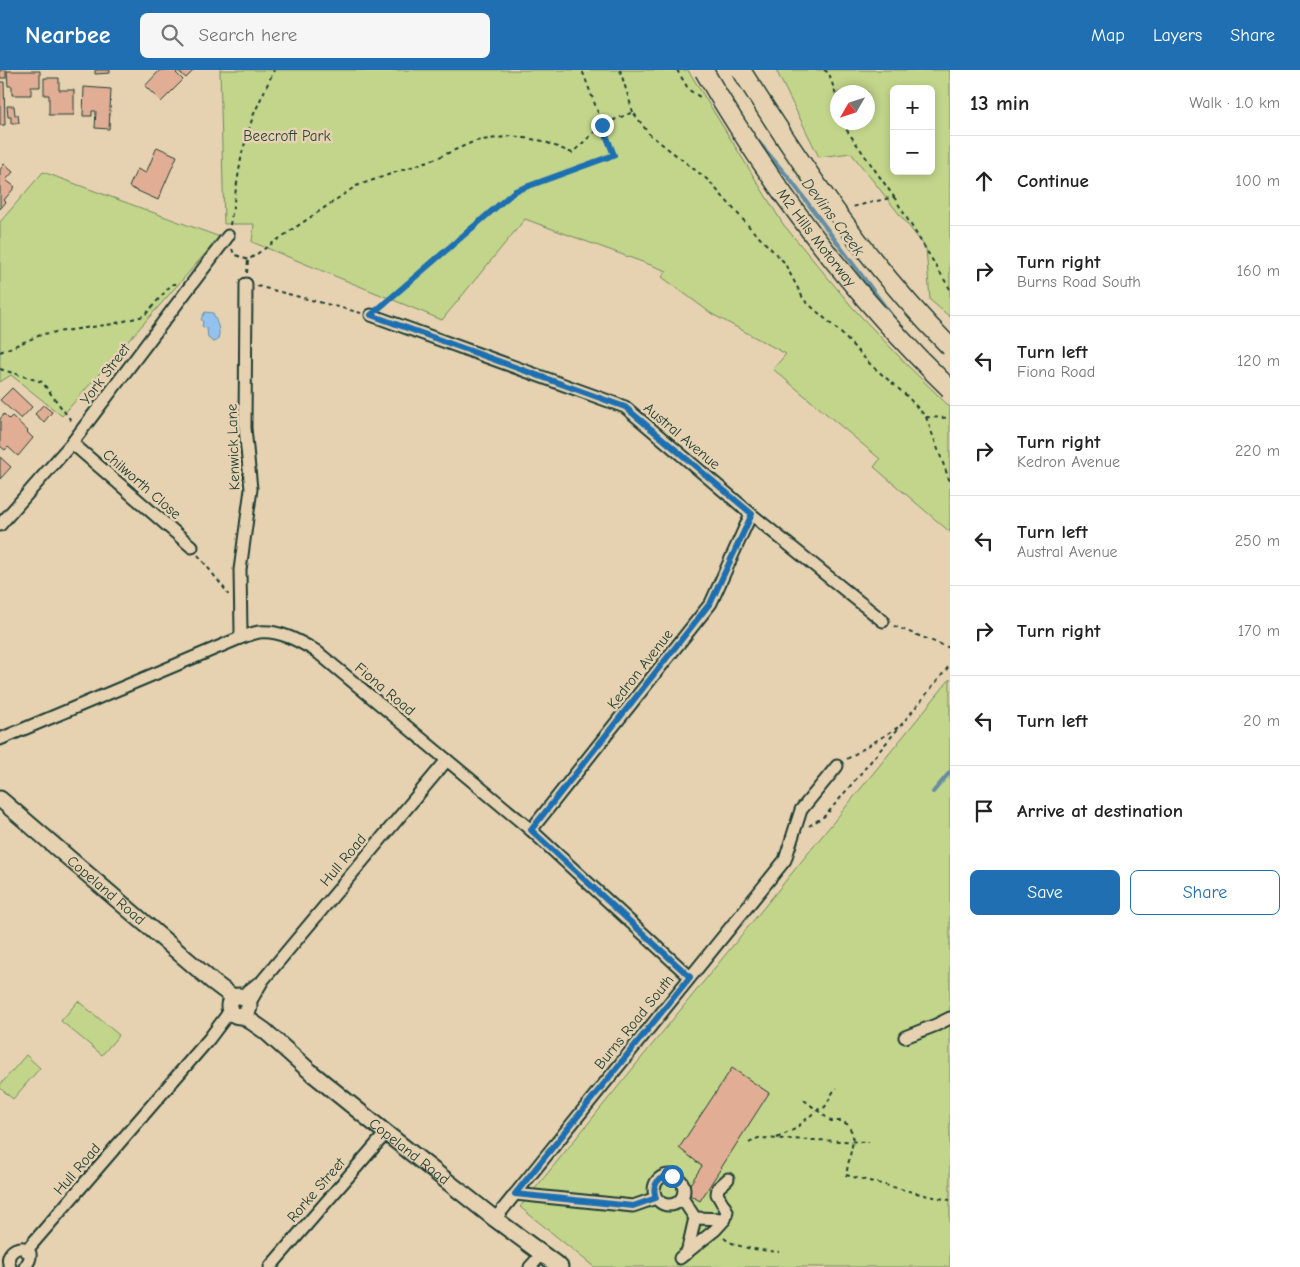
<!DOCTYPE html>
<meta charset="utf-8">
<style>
:root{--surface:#fff;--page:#f6f6f6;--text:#222;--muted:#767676;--line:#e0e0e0;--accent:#1f6fb2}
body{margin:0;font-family:"Comic Neue",sans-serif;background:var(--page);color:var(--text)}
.controls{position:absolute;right:15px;top:15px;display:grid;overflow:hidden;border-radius:8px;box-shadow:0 2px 8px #0003}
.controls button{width:45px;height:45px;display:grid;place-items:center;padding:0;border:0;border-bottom:1px solid var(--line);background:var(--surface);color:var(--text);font:25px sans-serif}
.compass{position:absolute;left:830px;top:15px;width:45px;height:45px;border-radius:50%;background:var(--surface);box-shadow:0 2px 8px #0003;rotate:231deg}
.stop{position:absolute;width:15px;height:15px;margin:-11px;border:4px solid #1f6fb2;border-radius:50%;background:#fff}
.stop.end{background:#1f6fb2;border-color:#fff;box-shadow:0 1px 5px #0008}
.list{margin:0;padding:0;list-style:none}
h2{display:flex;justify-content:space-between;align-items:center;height:65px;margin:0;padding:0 20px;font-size:21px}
h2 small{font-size:16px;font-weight:400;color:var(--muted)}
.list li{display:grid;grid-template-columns:32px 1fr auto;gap:15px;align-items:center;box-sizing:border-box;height:90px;padding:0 20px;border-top:1px solid var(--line)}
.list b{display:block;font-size:19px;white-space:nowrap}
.list p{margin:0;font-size:16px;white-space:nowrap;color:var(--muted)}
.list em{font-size:16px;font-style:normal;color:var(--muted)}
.actions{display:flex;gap:10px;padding:15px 20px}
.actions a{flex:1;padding:11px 0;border:1px solid var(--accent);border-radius:8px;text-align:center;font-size:18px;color:var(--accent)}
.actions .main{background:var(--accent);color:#fff}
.icon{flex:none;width:28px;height:28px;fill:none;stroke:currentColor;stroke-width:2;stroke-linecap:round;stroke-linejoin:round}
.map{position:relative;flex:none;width:950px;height:1197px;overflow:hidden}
header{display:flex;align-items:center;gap:30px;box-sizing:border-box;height:70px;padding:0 25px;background:var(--accent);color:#fff}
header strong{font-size:24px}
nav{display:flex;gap:28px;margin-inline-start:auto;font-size:18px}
.search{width:350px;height:45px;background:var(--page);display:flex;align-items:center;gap:12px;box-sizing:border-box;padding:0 18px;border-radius:8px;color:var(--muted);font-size:19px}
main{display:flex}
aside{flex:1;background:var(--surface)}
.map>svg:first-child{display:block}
.green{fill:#c2d58a;stroke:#70895f;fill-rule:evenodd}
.water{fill:#94c2ee;stroke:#658da4}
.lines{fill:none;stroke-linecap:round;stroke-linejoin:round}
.stream{stroke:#658da4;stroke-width:4}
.building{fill:#e1ae95;stroke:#1f3d34}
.minor-casing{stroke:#1f3d34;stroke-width:15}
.major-casing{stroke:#1f3d34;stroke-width:19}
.path{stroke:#1f3d34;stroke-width:2;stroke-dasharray:4 4;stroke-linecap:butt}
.minor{stroke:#e6d2b1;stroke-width:11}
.major{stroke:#e6d2b1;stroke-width:15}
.highway-bridge-casing{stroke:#1f3d34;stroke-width:21;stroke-linecap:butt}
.highway-bridge{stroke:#e6d2b1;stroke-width:18}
.route{stroke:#1f6fb2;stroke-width:6}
.labels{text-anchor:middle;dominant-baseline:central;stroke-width:5;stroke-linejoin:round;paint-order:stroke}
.park-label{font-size:15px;fill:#274538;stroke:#e6d2b1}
.street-label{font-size:15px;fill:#1f3d34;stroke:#e6d2b1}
.water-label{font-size:16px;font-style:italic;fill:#2b4a47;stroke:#e6d2b1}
</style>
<header>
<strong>Nearbee</strong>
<div class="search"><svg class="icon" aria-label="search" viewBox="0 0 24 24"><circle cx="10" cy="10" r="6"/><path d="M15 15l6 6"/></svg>Search here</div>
<nav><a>Map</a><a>Layers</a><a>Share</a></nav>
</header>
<main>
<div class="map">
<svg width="950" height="1197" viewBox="0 0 950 1197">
<rect width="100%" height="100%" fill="#e6d2b1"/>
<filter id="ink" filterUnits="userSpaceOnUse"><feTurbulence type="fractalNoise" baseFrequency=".02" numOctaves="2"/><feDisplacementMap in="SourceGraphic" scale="10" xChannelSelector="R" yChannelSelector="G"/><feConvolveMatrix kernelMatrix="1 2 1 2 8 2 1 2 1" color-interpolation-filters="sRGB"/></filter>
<g filter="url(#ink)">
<g class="green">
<polygon points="220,0 688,0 783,154 854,239 909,297 950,337 950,462 874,397 880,389 773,299 786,284 712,244 662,207 667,201 525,149 442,250 252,172 254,154 224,154"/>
<path d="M 776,0 L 950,0 L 950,247 L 930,230 L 926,178 L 851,83 L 819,87 ZM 894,19 L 931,19 L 931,101 L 894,101 ZM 838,22 L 868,22 L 868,52 L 838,52 Z"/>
<polygon points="43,102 220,167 62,346 11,305 0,312 0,152"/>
<polygon points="950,609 950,1197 594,1197 520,1137"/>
<polygon points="78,931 119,965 102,985 61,951"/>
<polygon points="26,985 40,998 13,1029 0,1018 0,1015"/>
</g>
<path class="water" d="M 205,242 L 213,243 C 217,253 222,261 217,271 L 213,272 L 208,268 L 207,259 L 202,256 L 203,252 L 201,249 Z"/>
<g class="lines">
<g class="stream">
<polyline points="756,69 789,108 898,254"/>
<polyline points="933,722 950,702"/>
</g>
</g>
<g class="building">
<rect x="0" y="0" width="6" height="8"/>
<polygon points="95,0 110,0 110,3 95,4"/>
<polygon points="160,0 194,0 186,8 178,1 176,3 183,10 161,32 145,16"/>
<polygon points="7,1 40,1 40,17 31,17 31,25 12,25 12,16 8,16"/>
<polygon points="44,8 59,8 59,20 74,20 74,45 49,45 49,25 44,25"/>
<polygon points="0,12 4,12 5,55 0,55"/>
<polygon points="84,17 111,19 109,59 95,58 96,41 92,41 92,46 83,46"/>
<polygon points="7,36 14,36 15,45 18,45 19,53 11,53 11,47 8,47"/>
<polygon points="157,77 177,86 158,130 129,117 137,99 146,103"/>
<polygon points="4,94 13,102 6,110 15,117 4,130 6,132 0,139 0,100"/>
<polygon points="12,318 32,337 21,349 0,330"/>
<polygon points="43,335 52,342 44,352 35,344"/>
<polygon points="4,344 9,349 12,346 28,361 27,362 33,368 18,386 8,377 5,380 0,376 0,349"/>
<polygon points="0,387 11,397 0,409"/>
<polygon points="732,998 769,1023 700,1131 685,1122 702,1096 679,1078"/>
</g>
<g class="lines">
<defs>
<g id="minor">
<polyline points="371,245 625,337 751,444 883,551"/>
<polyline points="72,373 192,477"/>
<polyline points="0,455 72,373 228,166"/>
<polyline points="240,568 241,562 240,500 251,419 245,358 246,214"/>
<path d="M 0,669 L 240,568 C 246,566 253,563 259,562 C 280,560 299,571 316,581 L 531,760 L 690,907"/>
<polyline points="531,760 711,533 751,444"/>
<polyline points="242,926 257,914"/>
<polyline points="249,934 263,910 447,690"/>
<polyline points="905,967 936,955 950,948"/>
<circle cx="669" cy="1120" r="15"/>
<polyline points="515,1124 633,1136 656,1128"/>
<polyline points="682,1128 695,1148 687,1183"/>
<polyline points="695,1148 725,1149"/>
<polyline points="495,1149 785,790 801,740 837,696"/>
<polyline points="26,1181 209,969 230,941"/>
<polyline points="680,1188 715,1160 725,1149 727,1141 717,1124 718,1118 728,1109"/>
<path d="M 10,1197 C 0,1172 45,1171 25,1197"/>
<polyline points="270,1197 386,1063"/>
<polyline points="530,1197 542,1184"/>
</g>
<g id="major">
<path id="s1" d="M 0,729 L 213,912 L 233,927"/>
<circle cx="239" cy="936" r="10"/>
<path id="s2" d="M 242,945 L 265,961 L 313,1004 L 386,1063 L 495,1149 L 560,1197"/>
</g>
</defs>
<use href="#minor" class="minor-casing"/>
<use href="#major" class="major-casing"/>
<g class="path">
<polyline points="620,0 633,42"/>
<polyline points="677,0 689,20 703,29"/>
<polyline points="824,0 829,3 838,32"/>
<polyline points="844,52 846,59 894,127 852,137 851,136"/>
<polyline points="894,127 950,219"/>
<polyline points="230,155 242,83 253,46 274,0"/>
<polyline points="232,179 234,184 248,190"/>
<polyline points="247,203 248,190 356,116 437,88 475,71 512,66 543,71 572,83 602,55 633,42 649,64 708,110 753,161 784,192 804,230 840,262 871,295 907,326 926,347 950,348"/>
<polyline points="257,216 361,243"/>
<polyline points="380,237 515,121 614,85 582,0"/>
<polyline points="0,282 43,264 113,254 144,246 172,214 178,214"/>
<polyline points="0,299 42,312 73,353"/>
<polyline points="926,347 950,412"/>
<polyline points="198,485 227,522 228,525"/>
<polyline points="894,556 950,578"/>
<polyline points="847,689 900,656"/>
<polyline points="809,756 826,745 902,654 950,595"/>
<polyline points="804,1030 831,1051 841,1051 847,1054 852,1062 853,1071 846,1105 928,1126 950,1130"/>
<polyline points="777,1068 795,1059 817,1040 825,1037 833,1022 837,1018"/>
<polyline points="749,1073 758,1068 869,1072"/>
<path d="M 724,1168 C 737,1179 762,1180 779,1182"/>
</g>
<use href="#minor" class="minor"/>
<use href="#major" class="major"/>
<defs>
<g id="highway-bridge">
<path d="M 741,0 C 803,98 868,194 950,277"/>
<path id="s3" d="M 704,1 C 772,118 853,225 950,319"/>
</g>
</defs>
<use href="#highway-bridge" class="highway-bridge-casing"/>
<use href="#highway-bridge" class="highway-bridge"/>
</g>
</g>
<g class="lines" filter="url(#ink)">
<path class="route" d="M 602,55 L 614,85 L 515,121 L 371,245 L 625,337 L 752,444 L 711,532 L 531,760 L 690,907 L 515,1124 L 633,1136 L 656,1128 C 651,1115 659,1105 672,1106"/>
</g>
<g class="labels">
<g class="park-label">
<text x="287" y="66">Beecroft Park</text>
</g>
<g class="street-label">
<text stroke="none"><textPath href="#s3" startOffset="201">M2 Hills Motorway</textPath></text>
<text transform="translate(105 304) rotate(-53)">York Street</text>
<text transform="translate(682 366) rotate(40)">Austral Avenue</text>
<text transform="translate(233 377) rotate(-92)">Kenwick Lane</text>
<text transform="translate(142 414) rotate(41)">Chilworth Close</text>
<text transform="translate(640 599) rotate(-52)">Kedron Avenue</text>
<text transform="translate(385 619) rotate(40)">Fiona Road</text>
<text transform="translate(343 790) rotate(-50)">Hull Road</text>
<text stroke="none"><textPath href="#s1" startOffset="140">Copeland Road</textPath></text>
<text transform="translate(634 952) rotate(-51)">Burns Road South</text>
<text stroke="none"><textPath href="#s2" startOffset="216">Copeland Road</textPath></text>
<text transform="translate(77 1099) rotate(-49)">Hull Road</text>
<text transform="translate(316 1120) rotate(-49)">Rorke Street</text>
</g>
<g class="water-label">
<text transform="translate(833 147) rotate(53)">Devlins Creek</text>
</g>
</g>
</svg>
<div class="controls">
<button>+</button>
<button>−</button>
</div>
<svg class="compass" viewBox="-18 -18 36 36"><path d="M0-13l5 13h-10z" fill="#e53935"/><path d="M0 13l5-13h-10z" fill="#767676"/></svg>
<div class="stop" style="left:672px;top:1106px"></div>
<div class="stop end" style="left:602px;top:55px"></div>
</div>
<aside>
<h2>13 min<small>Walk · 1.0 km</small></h2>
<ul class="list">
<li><svg class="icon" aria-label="ahead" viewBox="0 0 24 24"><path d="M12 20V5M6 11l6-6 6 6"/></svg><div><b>Continue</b></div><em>100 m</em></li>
<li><svg class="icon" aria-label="right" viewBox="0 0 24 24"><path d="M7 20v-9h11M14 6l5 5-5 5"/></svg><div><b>Turn right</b><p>Burns Road South</p></div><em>160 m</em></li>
<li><svg class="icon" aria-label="left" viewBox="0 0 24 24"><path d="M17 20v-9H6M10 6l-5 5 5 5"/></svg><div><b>Turn left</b><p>Fiona Road</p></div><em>120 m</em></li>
<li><svg class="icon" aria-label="right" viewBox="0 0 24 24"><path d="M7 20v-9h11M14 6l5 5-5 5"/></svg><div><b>Turn right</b><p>Kedron Avenue</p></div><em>220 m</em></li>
<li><svg class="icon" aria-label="left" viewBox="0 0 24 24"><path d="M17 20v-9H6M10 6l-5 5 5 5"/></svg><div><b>Turn left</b><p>Austral Avenue</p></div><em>250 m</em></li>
<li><svg class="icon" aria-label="right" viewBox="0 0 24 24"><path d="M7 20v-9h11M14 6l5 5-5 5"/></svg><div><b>Turn right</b></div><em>170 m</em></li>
<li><svg class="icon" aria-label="left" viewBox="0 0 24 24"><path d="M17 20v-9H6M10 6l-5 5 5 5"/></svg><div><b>Turn left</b></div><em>20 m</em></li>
<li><svg class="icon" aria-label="arrive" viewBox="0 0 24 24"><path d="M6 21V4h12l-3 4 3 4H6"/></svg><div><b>Arrive at destination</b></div></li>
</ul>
<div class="actions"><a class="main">Save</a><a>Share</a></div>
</aside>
</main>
